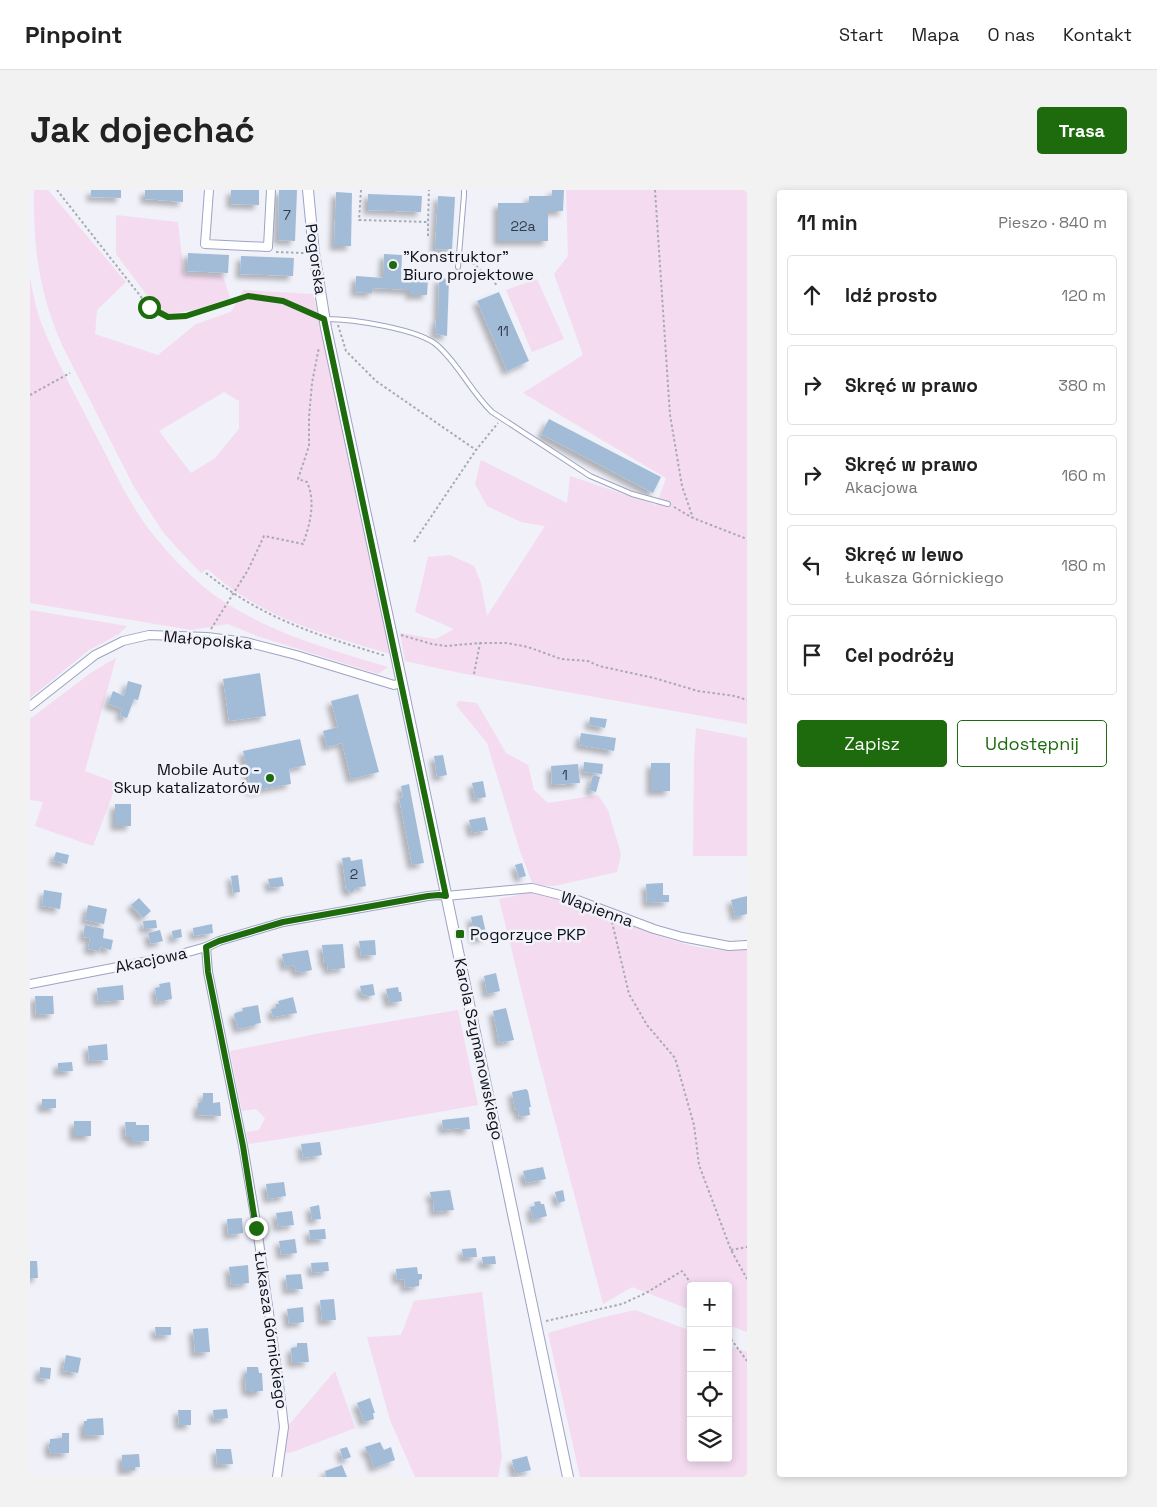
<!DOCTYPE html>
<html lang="pl">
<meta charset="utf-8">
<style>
:root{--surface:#fff;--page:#f2f2f2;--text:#222;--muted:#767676;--line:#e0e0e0;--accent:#1d6b0d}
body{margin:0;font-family:"Space Grotesk",sans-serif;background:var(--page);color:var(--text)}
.controls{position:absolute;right:15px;bottom:15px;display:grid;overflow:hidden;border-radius:5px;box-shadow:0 2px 8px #0003}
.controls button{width:45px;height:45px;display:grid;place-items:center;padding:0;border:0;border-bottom:1px solid var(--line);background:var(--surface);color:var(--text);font:25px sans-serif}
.stop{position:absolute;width:15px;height:15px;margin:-11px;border:4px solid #1d6b0d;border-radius:50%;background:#fff}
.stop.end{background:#1d6b0d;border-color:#fff;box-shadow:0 1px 5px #0008}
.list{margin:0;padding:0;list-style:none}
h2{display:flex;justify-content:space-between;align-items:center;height:65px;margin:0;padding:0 20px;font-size:21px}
h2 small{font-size:16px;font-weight:400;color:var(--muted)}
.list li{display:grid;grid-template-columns:32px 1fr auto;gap:15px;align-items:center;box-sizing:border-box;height:80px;margin:0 10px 10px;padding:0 10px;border:1px solid var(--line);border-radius:5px}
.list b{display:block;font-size:19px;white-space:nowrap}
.list p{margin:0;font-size:16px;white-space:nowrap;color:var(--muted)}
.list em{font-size:16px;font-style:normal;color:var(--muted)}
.actions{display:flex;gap:10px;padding:15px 20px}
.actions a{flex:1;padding:11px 0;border:1px solid var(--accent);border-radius:5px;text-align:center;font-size:18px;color:var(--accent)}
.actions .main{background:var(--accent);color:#fff}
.icon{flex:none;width:28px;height:28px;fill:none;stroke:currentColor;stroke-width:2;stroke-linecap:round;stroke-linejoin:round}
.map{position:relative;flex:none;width:717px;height:1287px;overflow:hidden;border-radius:5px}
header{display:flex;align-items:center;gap:30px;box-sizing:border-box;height:70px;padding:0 25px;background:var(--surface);border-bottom:1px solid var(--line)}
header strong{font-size:24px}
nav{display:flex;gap:28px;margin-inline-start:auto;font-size:18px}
.intro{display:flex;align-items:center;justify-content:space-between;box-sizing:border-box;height:120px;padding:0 30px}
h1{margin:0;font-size:35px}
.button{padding:12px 22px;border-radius:5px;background:var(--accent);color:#fff;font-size:18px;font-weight:700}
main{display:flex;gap:30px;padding:0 30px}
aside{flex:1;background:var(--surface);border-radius:5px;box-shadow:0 2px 8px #0003}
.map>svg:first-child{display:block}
.green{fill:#f4dbf0;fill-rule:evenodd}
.building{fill:#a2bcd8;filter:url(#shadow)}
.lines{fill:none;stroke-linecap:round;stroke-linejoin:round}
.service-casing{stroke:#9da3c4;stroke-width:6}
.minor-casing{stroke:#9da3c4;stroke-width:10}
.tertiary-casing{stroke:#9da3c4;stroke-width:12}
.path{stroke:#a8aab3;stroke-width:2;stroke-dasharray:2.5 2.5;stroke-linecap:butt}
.service{stroke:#fff;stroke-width:4}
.minor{stroke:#fff;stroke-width:8}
.tertiary{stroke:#fff;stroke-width:10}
.route{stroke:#1d6b0d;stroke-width:6}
.poi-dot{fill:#1d6b0d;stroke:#f0f1f9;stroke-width:2}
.labels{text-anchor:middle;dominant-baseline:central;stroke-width:5;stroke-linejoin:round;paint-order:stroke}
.number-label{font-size:14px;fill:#323a4a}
.poi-label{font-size:16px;fill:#0c0e1a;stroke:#f0f1f9;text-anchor:start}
.street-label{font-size:16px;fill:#0c0e1a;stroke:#f0f1f9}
</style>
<header>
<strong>Pinpoint</strong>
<nav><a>Start</a><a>Mapa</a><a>O nas</a><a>Kontakt</a></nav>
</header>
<div class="intro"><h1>Jak dojechać</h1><a class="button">Trasa</a></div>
<main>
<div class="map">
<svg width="717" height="1287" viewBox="0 0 717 1287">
<defs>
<filter id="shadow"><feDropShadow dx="-4.5" dy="4.5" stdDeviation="2.5" flood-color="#0004"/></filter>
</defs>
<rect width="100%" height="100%" fill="#f0f1f9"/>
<g class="green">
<path d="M 4,0 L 18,0 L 96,92 L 67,120 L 65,144 L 128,165 L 166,134 L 201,122 L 213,100 L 283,104 L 360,464 C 310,449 258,435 214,407 C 201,399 189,389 177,379 L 171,383 L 148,359 L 133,342 L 104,297 L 32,155 C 9,102 3,58 4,0 ZM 194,202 L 209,211 L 209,239 L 185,268 L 161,283 L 129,241 Z"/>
<polygon points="536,0 717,0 717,534 430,483 375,471 370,443 406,449 424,439 385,422 398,367 420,365 444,376 451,393 457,426 515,336 491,332 457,316 445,294 451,270 537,313 540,286 626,315 636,288 493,203 553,165 524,84 538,66"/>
<polygon points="86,25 148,32 154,84 193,86 200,108 164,120 137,124 126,117 86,64"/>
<path d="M 0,87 C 3,103 6,120 12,135 C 25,169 44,202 60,234 C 78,267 93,303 115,334 C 134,360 166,394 193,411 C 243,444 301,460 358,477 L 348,484 L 227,446 L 198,434 L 161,440 L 0,413 Z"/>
<polygon points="507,89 534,149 502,162 476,100"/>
<polygon points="0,420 97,436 89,444 59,460 0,508"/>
<polygon points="86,468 55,581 87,593 63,656 5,636 13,612 0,610 0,529 62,482"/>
<polygon points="429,511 447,513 476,563 498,575 504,600 518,613 568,605 578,620 591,664 587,682 524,696 503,695 490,661 457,553 426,515"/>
<polygon points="666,538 717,548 717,666 663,666 664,569"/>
<path d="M 503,702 C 514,704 526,706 537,709 C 597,730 650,765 717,760 L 717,1142 L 698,1135 L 698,1096 L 661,1096 L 661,1120 L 602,1097 L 573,1114 L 506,859 L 469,709 Z"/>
<polygon points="428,820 448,915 301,941 219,954 216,942 229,940 235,928 226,919 212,921 200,861 291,843"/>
<polygon points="452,1102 472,1266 468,1287 385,1287 360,1230 337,1147 371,1145 384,1111"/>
<polygon points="605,1120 661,1141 661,1268 698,1268 698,1155 717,1162 717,1287 550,1287 518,1143 570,1128"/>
<polygon points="305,1181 325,1238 263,1262 258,1263 255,1262 255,1258 257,1237"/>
</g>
<g class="building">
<polygon points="61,0 91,0 91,8 61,7"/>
<polygon points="115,0 153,0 153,12 115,9"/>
<polygon points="201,0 229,0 229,15 201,14"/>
<polygon points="249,0 267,0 265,51 248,50"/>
<polygon points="522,0 534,0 533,21 518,21 518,51 468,51 468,13 499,13 499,6 522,6"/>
<polygon points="306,2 322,3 321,56 304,56"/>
<polygon points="338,4 392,6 391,22 338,20"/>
<polygon points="408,6 425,7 422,60 405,59"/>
<polygon points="158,63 199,65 198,83 157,81"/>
<polygon points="354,64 372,65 371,88 398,89 397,105 380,105 380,100 343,98 342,103 325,102 326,86 353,88"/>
<polygon points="211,66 264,68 263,86 210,84"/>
<polygon points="409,88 419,89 417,146 405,144 406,130 408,130"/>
<polygon points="469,102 499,171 477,181 447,111"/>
<polygon points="519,229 631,287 623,303 511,244"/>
<polygon points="230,483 236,526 199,531 193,489"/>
<polygon points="98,491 112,495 108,510 104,509 97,528 90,526 92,519 78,514 83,501 94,506"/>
<polygon points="328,504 349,582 321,589 312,553 297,557 293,541 308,537 301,511"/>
<polygon points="560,527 577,529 575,538 559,535"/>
<polygon points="551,543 586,548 584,561 549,555"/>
<polygon points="270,549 276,575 259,579 261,594 221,601 213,561"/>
<polygon points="413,565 417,585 407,587 404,566"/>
<polygon points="554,572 573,574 572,584 553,582"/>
<rect x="621" y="573" width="19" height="28"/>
<polygon points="548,574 550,593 522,595 521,576"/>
<polygon points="563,585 570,587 566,602 559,600"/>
<polygon points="453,591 456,607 445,609 442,593"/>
<polygon points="379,594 394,673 382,675 369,608 373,607 371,596"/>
<rect x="85" y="614" width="16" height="22"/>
<polygon points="455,627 458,640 442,643 439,630"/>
<polygon points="26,662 39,665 37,674 23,671"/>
<polygon points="320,667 321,671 332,669 336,696 326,698 322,703 316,699 312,668"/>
<polygon points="492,673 496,686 489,688 485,675"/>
<polygon points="208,685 210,702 203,703 201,686"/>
<polygon points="252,687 254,696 240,698 238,689"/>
<polygon points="633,693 633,705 639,705 639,712 617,713 616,694"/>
<polygon points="14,700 32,703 30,719 12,716"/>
<polygon points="717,706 717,724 705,727 701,710"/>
<polygon points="109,708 121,721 113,728 101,715"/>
<polygon points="58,715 77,719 74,734 55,730"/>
<polygon points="452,725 457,747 445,749 441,727"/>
<polygon points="126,730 127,738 114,739 113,731"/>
<polygon points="182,734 183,743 164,746 163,738"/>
<polygon points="55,735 74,739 73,748 83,750 81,760 70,757 69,761 58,759 60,748 53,747"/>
<polygon points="151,739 152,747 143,749 142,741"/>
<polygon points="130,740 133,751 121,754 118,743"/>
<polygon points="345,750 346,765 331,766 329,751"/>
<polygon points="313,754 315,778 298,780 297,773 294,773 292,755"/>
<polygon points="278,760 282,780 269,783 269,781 266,782 264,775 255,777 252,764"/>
<polygon points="466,783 470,801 457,804 454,786"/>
<polygon points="140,792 142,809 127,812 125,798 130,797 129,794"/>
<polygon points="343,794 345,805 339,806 332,805 330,796"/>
<polygon points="93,795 94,810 68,812 67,798"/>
<polygon points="368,797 369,802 371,802 372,811 359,813 356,799"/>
<polygon points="5,806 23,806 24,824 6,825"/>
<polygon points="263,807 267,823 243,827 241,819 246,818 246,814 249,814 248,811"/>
<polygon points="228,815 231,833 225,834 226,835 208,839 204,825 205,823 213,821 212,818"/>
<polygon points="476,818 484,850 469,853 463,821"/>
<polygon points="77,854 78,870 59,871 58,856"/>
<polygon points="42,872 43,881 28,882 28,873"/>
<polygon points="496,899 498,901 501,917 499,917 500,925 489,927 488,919 485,920 482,902"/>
<polygon points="173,903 183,903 183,913 190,912 191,926 168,925 168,913 173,913"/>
<rect x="12" y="909" width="14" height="9"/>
<polygon points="439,927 440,939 430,940 430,938 413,940 412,930"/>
<rect x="44" y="931" width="17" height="15"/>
<polygon points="95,932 106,932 106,935 119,935 119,951 101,952 101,947 96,947"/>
<polygon points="290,952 292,965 273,968 271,954"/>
<polygon points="513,977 516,989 496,993 493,981"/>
<polygon points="254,992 256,1006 238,1009 236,994"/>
<polygon points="420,1000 424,1020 404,1022 403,1008 401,1008 400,1002"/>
<polygon points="533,1000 535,1011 528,1013 525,1002"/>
<polygon points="510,1011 511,1014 514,1014 517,1026 503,1030 500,1017 505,1016 504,1012"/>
<polygon points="289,1015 291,1029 282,1030 280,1017"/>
<polygon points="262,1021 264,1035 248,1037 246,1023"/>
<polygon points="212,1028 213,1043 198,1045 197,1029"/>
<polygon points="295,1039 296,1049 280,1050 279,1040"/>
<polygon points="265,1049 267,1063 251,1065 249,1051"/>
<polygon points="446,1058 447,1067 433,1068 432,1059"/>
<polygon points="465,1066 466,1074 453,1075 452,1067"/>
<polygon points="0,1071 7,1071 8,1088 0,1088"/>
<polygon points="298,1072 299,1081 282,1083 281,1073"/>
<polygon points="218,1075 219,1093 201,1095 199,1077"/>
<polygon points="387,1077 388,1084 392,1084 392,1089 389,1090 389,1096 375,1098 374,1089 367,1090 366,1079"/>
<polygon points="271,1084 273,1099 257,1100 256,1085"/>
<polygon points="304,1109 306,1130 292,1131 290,1110"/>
<polygon points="273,1117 274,1132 259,1134 257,1119"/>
<polygon points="125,1137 141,1137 141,1145 126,1146"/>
<polygon points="178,1138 180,1162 165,1163 163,1139"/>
<polygon points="267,1153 277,1153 279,1172 262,1173 261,1158 267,1157"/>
<polygon points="36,1165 51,1168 48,1183 33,1181"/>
<polygon points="10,1177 21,1178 20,1189 9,1188"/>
<polygon points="217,1177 228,1177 229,1183 232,1183 233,1201 228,1201 226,1203 223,1203 221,1201 216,1201 215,1184 217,1184"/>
<polygon points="340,1208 345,1223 343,1223 344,1229 334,1232 327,1213"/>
<polygon points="197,1219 198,1228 184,1230 183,1220"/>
<polygon points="148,1220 161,1220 161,1235 149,1235"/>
<polygon points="73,1228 74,1245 54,1246 54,1231 57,1231 57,1229"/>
<polygon points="32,1243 39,1243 39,1263 21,1264 18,1255 20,1254 20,1249 32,1248"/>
<polygon points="350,1252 354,1260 361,1257 365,1270 344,1278 339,1263 337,1263 335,1257"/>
<polygon points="317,1257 321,1267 313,1270 310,1259"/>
<polygon points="186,1259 201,1259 203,1274 187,1275"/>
<polygon points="109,1264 110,1277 105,1277 105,1280 92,1280 92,1265"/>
<polygon points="497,1266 501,1280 485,1284 482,1270"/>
<polygon points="312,1275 317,1287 296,1287 295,1281"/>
</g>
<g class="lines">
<defs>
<g id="service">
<polyline points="428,77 434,5 434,0"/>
<path d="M 296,129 C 322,129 390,139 408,156 C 430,176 441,202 462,222 L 560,286 L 602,304 L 638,314"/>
</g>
<g id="minor">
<polyline points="179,0 175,54 238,57 241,0"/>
<polyline points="0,516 65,465 93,451 119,445 177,447 216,452 266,465 364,495 371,493"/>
<polyline points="176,757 178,782 213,956 227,1038 249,1194 254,1237 247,1287"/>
<polyline points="0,794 144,766 176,757 189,751 253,732 398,706 409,705 416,706 502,698 542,708 624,739 652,747 699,756 717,755"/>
</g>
<polyline id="tertiary" points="278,0 284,63 296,138 367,470 538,1287"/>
</defs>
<use href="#service" class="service-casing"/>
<use href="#minor" class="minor-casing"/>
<use href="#tertiary" class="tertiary-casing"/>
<g class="path">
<polyline points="27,0 119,117 138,127 156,126 218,106 253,111 283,124"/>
<polyline points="331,0 329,30 398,32 399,0"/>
<polyline points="625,0 640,225 652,296 663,328"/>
<polyline points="398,46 398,32"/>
<polyline points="246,62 274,63"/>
<polyline points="435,66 468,96"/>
<polyline points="308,135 316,161 346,191 446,260"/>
<polyline points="0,205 40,183"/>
<polyline points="644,317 663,328 717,349"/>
<polyline points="384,352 446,260 468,233"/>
<path d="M 176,383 C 233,429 287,445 356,466"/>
<path d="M 181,439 L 218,380 L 234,346 L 273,354 C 280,334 286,312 277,292 L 268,289 L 279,256 L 279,227 L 282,193 L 289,157"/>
<polyline points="371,445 402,454 416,456 450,453 477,453 498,457 531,469 558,471 569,476 624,488 668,501 705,506 717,510"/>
<polyline points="444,484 450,453"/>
<polyline points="582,732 599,804 617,835 645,868 664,935 669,975 701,1060 717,1089"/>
<polyline points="701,1060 717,1057"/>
<polyline points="516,1131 592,1114 616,1103 652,1081 663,1096"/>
<polyline points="698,1145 717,1171"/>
</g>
<use href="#service" class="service"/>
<use href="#minor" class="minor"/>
<use href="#tertiary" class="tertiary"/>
</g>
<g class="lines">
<polyline class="route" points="119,117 138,127 156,126 218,106 253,111 294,129 416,706 409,705 398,706 253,732 189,751 176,757 178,782 213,956 226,1038"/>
</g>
<g class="poi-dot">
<circle cx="363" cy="75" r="5"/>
<circle cx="240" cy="588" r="5"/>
<rect x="425" y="739" width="10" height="10" rx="2.5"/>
</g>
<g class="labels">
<g class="number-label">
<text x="257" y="25">7</text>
<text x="493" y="36">22a</text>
<text x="473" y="141">11</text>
<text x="535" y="585">1</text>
<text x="324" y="684">2</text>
</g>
<g class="poi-label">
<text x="373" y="66">"Konstruktor"<tspan x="373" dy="18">Biuro projektowe</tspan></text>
<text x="230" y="579" text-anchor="end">Mobile Auto -<tspan x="230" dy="18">Skup katalizatorów</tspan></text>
<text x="440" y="744">Pogorzyce PKP</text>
</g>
<g class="street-label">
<text transform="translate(286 69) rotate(82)">Pogorska</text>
<text transform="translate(178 450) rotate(5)">Małopolska</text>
<text transform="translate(567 719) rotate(20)">Wapienna</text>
<text transform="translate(121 770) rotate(-12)">Akacjowa</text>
<text transform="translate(449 859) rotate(78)">Karola Szymanowskiego</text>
<text transform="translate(241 1140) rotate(82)">Łukasza Górnickiego</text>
</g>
</g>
</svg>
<div class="controls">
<button>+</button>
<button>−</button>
<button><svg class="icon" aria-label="locate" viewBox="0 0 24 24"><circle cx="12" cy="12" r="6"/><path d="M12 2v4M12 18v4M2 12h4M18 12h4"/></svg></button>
<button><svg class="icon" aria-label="layers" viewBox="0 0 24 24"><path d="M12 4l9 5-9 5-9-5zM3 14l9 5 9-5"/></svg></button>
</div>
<div class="stop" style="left:119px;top:117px"></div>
<div class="stop end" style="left:226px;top:1038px"></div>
</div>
<aside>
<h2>11 min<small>Pieszo · 840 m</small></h2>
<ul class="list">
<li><svg class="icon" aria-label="ahead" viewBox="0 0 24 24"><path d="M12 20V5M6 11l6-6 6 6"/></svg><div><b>Idź prosto</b></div><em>120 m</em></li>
<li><svg class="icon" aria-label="right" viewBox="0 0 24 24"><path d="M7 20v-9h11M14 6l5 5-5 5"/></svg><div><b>Skręć w prawo</b></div><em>380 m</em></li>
<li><svg class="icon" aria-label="right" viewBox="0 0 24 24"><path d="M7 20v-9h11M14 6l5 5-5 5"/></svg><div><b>Skręć w prawo</b><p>Akacjowa</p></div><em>160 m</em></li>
<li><svg class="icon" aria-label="left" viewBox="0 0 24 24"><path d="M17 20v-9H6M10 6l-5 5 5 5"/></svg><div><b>Skręć w lewo</b><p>Łukasza Górnickiego</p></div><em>180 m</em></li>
<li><svg class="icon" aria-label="arrive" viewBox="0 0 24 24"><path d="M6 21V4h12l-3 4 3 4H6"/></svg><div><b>Cel podróży</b></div></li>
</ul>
<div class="actions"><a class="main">Zapisz</a><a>Udostępnij</a></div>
</aside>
</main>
